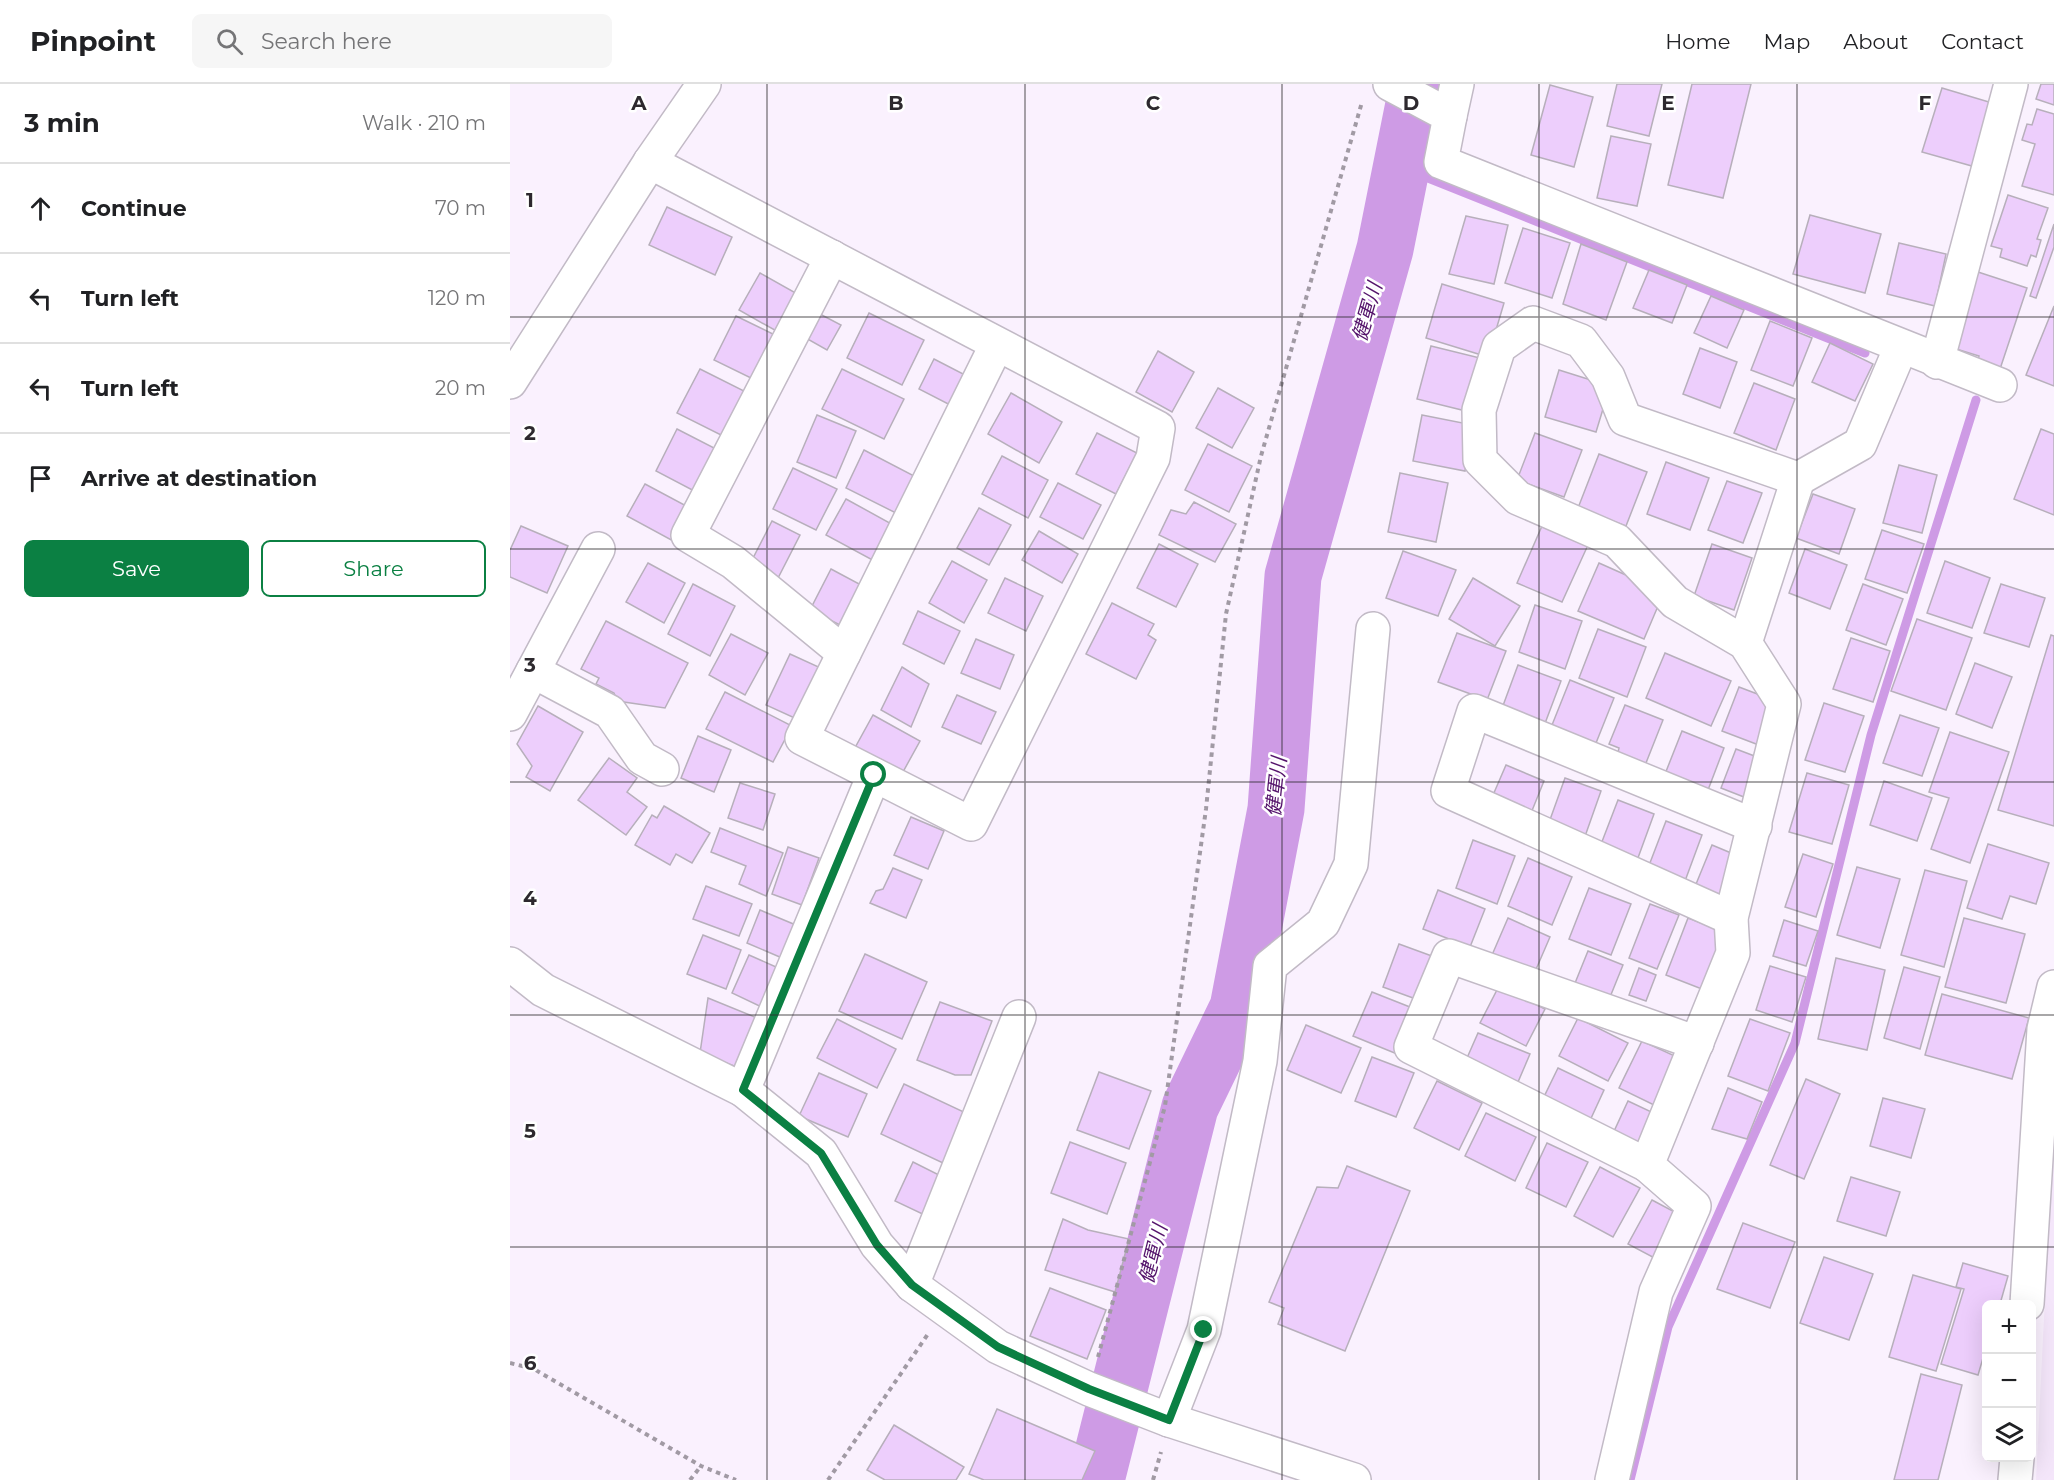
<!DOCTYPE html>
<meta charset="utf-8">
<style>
:root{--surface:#fff;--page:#f6f6f6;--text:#202124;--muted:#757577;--line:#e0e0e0;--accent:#0b8043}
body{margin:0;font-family:Montserrat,"Noto Sans JP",sans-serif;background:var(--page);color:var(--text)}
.controls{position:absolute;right:18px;bottom:18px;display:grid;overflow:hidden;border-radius:9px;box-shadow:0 6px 24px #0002}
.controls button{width:54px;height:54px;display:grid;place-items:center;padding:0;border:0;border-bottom:2px solid var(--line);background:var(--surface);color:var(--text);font:30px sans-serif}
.stop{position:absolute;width:18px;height:18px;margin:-14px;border:4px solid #0b8043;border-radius:50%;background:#fff}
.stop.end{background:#0b8043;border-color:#fff;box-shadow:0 2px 6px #0008}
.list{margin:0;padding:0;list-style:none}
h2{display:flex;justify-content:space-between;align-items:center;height:78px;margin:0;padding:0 24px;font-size:26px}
h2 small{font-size:20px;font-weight:400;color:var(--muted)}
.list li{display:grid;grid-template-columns:39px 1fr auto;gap:18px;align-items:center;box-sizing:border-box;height:90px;padding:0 24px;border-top:2px solid var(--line)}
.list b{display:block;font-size:22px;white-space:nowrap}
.list em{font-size:20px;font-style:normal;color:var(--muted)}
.actions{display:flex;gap:12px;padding:18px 24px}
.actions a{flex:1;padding:14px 0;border:2px solid var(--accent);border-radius:9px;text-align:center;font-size:21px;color:var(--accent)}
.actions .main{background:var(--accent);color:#fff}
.icon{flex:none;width:33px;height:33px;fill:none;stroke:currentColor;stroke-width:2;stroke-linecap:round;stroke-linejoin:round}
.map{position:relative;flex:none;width:1544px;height:1396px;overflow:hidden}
header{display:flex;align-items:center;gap:36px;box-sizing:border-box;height:84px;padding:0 30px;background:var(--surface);border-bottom:2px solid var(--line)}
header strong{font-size:28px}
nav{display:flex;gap:33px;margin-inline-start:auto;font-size:21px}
.search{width:420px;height:54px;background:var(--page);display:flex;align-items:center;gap:15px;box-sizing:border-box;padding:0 21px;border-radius:9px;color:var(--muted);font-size:22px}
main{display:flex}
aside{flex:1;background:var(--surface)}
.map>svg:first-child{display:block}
.built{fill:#f4e6fa}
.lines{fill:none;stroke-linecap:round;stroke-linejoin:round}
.stream{stroke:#ce9be5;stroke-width:9}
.river{stroke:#ce9be5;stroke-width:57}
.building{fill:#edcefc;stroke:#b7afbb;stroke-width:1.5}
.minor-casing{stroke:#c2bac6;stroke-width:36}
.tertiary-casing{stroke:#c2bac6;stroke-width:36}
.path{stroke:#a19aa4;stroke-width:4;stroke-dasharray:4.5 4.5;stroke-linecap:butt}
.minor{stroke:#fff;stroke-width:33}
.tertiary{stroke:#fff;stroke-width:33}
.route{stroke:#0b8043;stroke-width:8}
.grid{fill:none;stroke:#2d292e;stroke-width:1.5;stroke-opacity:0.55}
.labels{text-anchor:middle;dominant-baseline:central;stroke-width:5;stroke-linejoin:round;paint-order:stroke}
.water-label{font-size:20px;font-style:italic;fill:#54136b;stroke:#fff}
.grid-label{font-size:20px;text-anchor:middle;font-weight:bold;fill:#2d292e;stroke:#fff;stroke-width:5;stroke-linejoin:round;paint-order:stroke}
</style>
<header>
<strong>Pinpoint</strong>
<div class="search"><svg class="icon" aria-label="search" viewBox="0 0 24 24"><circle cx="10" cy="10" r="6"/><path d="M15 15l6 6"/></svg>Search here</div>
<nav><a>Home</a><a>Map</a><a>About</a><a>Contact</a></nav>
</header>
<main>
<aside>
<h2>3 min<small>Walk · 210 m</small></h2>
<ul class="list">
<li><svg class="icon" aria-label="ahead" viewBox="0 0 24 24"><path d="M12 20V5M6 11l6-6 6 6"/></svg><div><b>Continue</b></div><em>70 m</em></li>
<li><svg class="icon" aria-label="left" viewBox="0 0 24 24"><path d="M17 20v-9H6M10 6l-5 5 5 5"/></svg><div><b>Turn left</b></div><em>120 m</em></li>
<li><svg class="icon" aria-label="left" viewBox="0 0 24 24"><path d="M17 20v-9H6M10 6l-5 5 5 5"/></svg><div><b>Turn left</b></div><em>20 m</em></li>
<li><svg class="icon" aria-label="arrive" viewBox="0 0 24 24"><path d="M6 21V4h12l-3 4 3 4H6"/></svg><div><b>Arrive at destination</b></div></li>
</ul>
<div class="actions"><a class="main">Save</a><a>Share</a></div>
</aside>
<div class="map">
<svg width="1544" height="1396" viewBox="0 0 1544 1396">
<rect width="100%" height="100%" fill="#faf1fe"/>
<polygon class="built" points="1544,1056 1544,1396 1526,1396 1541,1092"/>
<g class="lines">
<g class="stream">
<polyline points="893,84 1355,269"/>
<polyline points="1120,1396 1158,1243 1285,959 1361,651 1466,316"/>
</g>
<polyline class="river" points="586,1396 680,1023 728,924 766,725 783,492 875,165 908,0"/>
</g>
<g class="building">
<polygon points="1107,0 1152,0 1139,52 1097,42"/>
<polygon points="1182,0 1241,0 1213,114 1158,101"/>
<polygon points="1531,0 1544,0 1544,21 1526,15"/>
<polygon points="1040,1 1083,13 1064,83 1021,71"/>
<polygon points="1432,4 1489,21 1469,84 1412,68"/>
<polygon points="1527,25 1544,30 1544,111 1512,102 1525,60 1512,56 1517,40 1522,41"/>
<polygon points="1101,52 1141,60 1127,122 1087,114"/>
<polygon points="1498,111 1538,124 1527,155 1531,156 1526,173 1521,171 1517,182 1490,173 1492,165 1481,162"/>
<polygon points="157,123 222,153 205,191 139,161"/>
<polygon points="1300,131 1371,150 1355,209 1283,190"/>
<polygon points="956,132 998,141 984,200 939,190"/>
<polygon points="1544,140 1544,163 1526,214 1520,212"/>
<polygon points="1013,144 1060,159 1042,214 995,199"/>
<polygon points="1389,159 1436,170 1425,222 1377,210"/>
<polygon points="1071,160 1117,178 1096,236 1053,220"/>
<polygon points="1139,186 1177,201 1162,239 1123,224"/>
<polygon points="1468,188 1517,204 1490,285 1467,278 1469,272 1443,264"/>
<polygon points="250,189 291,212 270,249 229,226"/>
<polygon points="932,200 994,219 978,273 916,254"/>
<polygon points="1201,212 1234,226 1217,264 1184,249"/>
<polygon points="1544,222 1544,302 1516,291"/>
<polygon points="308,229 331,241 317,266 294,253"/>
<polygon points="359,229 414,256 392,301 337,274"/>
<polygon points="226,232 267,252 245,296 204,276"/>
<polygon points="1260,237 1302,254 1283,302 1241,286"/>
<polygon points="1320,259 1363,280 1345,317 1302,298"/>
<polygon points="921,262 974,275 960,328 907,315"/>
<polygon points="1190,264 1227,278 1210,324 1173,310"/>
<polygon points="648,267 684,288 662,328 626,308"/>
<polygon points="424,275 461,294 446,324 409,305"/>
<polygon points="190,285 238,309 215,353 167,329"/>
<polygon points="332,285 394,315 374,355 312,325"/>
<polygon points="1049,286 1100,302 1086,348 1035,333"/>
<polygon points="1244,299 1285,315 1266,366 1224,349"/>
<polygon points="708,304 744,324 722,364 686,344"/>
<polygon points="501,309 552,338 529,379 478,350"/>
<polygon points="307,331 346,347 326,394 287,378"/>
<polygon points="912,331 963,341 955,387 903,377"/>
<polygon points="167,345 210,367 188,409 146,387"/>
<polygon points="1531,345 1544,350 1544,431 1504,415"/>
<polygon points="587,349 627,369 606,410 566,390"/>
<polygon points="1025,349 1072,366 1054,413 1007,396"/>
<polygon points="698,360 742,382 719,428 675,406"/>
<polygon points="354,366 408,394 390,431 336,404"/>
<polygon points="1089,370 1137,388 1116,442 1068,424"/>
<polygon points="492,372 538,396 518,434 472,410"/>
<polygon points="1156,378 1199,394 1180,446 1137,430"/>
<polygon points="1389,381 1427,391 1412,449 1373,439"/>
<polygon points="283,384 327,405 306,446 263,425"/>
<polygon points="890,389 938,399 926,458 878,448"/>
<polygon points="1217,397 1252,409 1233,459 1198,446"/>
<polygon points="548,399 591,421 573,455 530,433"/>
<polygon points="135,400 182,425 165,458 117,432"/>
<polygon points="1303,410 1345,425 1329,470 1286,454"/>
<polygon points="336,415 387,443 368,479 316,451"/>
<polygon points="684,418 726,440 705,478 649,451 661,426 676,430"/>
<polygon points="469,424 501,441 479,481 447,464"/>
<polygon points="262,437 290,451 267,496 239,482"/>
<polygon points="11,442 58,462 37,509 0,493 0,466"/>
<polygon points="1032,442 1078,461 1052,518 1007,499"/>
<polygon points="1372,446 1414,460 1397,509 1355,495"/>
<polygon points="529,447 568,470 552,499 512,476"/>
<polygon points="649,460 688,480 666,523 627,504"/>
<polygon points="1202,460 1242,474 1224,526 1184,512"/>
<polygon points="1295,465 1337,481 1320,525 1279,509"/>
<polygon points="893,467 946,486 928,532 876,514"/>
<polygon points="442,477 477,496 454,539 419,519"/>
<polygon points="1435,477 1480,494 1462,544 1417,529"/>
<polygon points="138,479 175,499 154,539 116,518"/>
<polygon points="1089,479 1154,508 1134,555 1068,527"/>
<polygon points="321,485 353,502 332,542 300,526"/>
<polygon points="495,494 533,512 516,547 478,529"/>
<polygon points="963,494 1010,522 985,562 939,535"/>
<polygon points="183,500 225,522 200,572 158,550"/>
<polygon points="1353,500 1393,515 1376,561 1336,546"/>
<polygon points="1491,500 1535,514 1519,563 1474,549"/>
<polygon points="602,519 644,540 638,551 646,556 626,595 576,570"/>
<polygon points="1025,521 1072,537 1055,585 1009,568"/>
<polygon points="408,527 450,547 434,580 393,560"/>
<polygon points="1407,535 1462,554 1436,626 1381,607"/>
<polygon points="96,537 178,579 155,624 107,617 104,609 86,600 89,594 71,585"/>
<polygon points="1088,545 1136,563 1117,613 1069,594"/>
<polygon points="947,549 996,567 977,616 928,598"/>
<polygon points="221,550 258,569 235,611 199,591"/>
<polygon points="1541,551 1544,552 1544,742 1488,726"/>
<polygon points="1341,554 1380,567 1363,618 1323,605"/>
<polygon points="466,555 504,571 490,605 451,589"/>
<polygon points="1155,569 1221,597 1201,642 1136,614"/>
<polygon points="280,570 313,585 289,636 256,621"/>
<polygon points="1465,579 1502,593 1482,644 1446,630"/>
<polygon points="1008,581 1051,597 1034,642 991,627"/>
<polygon points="392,583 419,600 401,643 371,626"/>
<polygon points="1060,596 1104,614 1082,669 1038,651"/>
<polygon points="1229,603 1271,619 1254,663 1212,647"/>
<polygon points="215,608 282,642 263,678 196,645"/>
<polygon points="447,611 486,628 471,660 432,643"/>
<polygon points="1314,619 1354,632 1335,688 1295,676"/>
<polygon points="1115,621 1153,636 1134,684 1107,673 1109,664 1099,660"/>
<polygon points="28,622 73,648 40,707 16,693 22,682 7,660"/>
<polygon points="363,631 410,657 388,697 341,671"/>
<polygon points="1390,631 1429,644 1412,692 1373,679"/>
<polygon points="1172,647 1214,664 1198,706 1155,690"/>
<polygon points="1440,648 1499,668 1460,779 1421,765 1439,714 1419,708"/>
<polygon points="188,652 221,666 204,708 171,694"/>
<polygon points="1226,665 1255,676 1239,715 1211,704"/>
<polygon points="99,674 127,694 117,708 137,723 116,751 68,716"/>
<polygon points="996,681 1034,697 1019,734 980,718"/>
<polygon points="1297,689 1339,701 1322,760 1279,748"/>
<polygon points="1055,694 1091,707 1073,758 1037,744"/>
<polygon points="1374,697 1422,714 1407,757 1360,741"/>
<polygon points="230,699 265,710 253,746 218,734"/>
<polygon points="1108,716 1144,730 1125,782 1088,768"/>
<polygon points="154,722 200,749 182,779 166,770 160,781 125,761 142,731 147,734"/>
<polygon points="401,733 434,747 418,785 384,771"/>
<polygon points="1156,737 1192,751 1175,797 1138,784"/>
<polygon points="210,744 273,769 256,812 229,800 236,782 201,768"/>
<polygon points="963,756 1005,772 987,820 946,804"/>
<polygon points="1478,760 1539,779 1526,820 1500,812 1492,835 1457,824"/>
<polygon points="1202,761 1233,774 1215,818 1184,805"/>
<polygon points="278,763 309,774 292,821 262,810"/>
<polygon points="1293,770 1323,780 1306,833 1275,823"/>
<polygon points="1018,774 1062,793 1042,841 998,822"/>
<polygon points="1347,783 1390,795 1370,864 1327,851"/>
<polygon points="383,784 412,796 396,834 360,819 366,807 373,805"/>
<polygon points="1415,786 1457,797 1434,883 1391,871"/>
<polygon points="196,802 242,820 229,852 183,835"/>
<polygon points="1079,804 1121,820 1101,871 1059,855"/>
<polygon points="928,806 975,825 960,863 913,845"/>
<polygon points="1140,820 1169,831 1147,885 1119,874"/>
<polygon points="250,826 293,844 279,877 237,859"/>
<polygon points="998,834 1040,853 1024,890 982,871"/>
<polygon points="1178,834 1218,849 1197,907 1156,891"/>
<polygon points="1454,834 1515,850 1496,919 1435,903"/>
<polygon points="1274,836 1308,847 1296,882 1263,872"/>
<polygon points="193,851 231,866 216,905 177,890"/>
<polygon points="889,860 930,875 914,918 873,903"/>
<polygon points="1078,867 1113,881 1098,918 1063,904"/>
<polygon points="355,870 417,898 392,955 329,927"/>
<polygon points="239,871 275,887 258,926 222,909"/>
<polygon points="1326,874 1375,886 1357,966 1308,955"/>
<polygon points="1260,882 1296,893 1282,938 1246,926"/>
<polygon points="1394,883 1430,893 1410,965 1374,954"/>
<polygon points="1129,884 1146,891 1136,917 1119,911"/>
<polygon points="989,902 1035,925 1016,962 970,939"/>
<polygon points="862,908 910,927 892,972 843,952"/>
<polygon points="1432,910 1519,934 1502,995 1415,971"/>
<polygon points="198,914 252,936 232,985 190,969"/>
<polygon points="430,918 482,937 461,991 445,991 407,976"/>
<polygon points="1068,934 1118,959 1098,997 1049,972"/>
<polygon points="327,935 386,965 367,1004 307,974"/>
<polygon points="1240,935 1280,949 1258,1007 1218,992"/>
<polygon points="796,941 851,964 831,1009 777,986"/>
<polygon points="968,949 1020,970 1005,1005 953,983"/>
<polygon points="1132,957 1167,973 1144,1021 1109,1004"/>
<polygon points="862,973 904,989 886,1033 845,1017"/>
<polygon points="1048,984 1094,1006 1077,1043 1030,1021"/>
<polygon points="589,988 641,1007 619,1065 567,1046"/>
<polygon points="309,989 357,1010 338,1053 289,1032"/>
<polygon points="1296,995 1330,1010 1294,1095 1260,1081"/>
<polygon points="927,997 972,1019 949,1066 904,1044"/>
<polygon points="394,1000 456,1029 433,1079 371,1050"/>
<polygon points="1218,1004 1252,1018 1237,1055 1202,1045"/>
<polygon points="1373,1014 1415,1025 1401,1074 1360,1062"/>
<polygon points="1118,1017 1150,1032 1132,1071 1100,1056"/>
<polygon points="976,1029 1026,1053 1005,1097 955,1072"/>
<polygon points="560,1058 616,1079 597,1130 541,1109"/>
<polygon points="1037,1059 1078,1078 1056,1123 1016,1104"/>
<polygon points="403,1078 439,1096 421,1134 385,1117"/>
<polygon points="837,1082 900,1107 835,1267 768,1240 774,1224 759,1218 807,1103 828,1104"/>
<polygon points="1090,1083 1130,1104 1103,1153 1064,1132"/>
<polygon points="1341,1093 1390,1108 1376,1152 1327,1137"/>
<polygon points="1142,1116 1176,1134 1152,1178 1118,1160"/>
<polygon points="553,1135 578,1146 619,1155 605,1208 535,1186"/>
<polygon points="1233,1139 1285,1158 1260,1224 1207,1205"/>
<polygon points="1314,1173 1363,1190 1339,1256 1290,1239"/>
<polygon points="1453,1179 1498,1192 1490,1220 1476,1220 1476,1264 1468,1291 1431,1280 1454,1205 1446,1203"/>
<polygon points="1403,1191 1451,1205 1426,1287 1379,1273"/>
<polygon points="540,1204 596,1226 577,1275 520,1252"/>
<polygon points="1411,1290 1452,1301 1428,1396 1384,1396"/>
<polygon points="487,1325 585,1367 572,1396 474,1396 459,1390"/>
<polygon points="384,1341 454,1383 446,1396 375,1396 357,1386"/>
</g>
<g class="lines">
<defs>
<g id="minor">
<polyline points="880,0 940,32 931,78 1490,301"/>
<polyline points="940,32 947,0"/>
<path d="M 140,78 C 309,167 479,255 648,344 L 643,374 L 461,740 L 292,654 L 487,260"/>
<polyline points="322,173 178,451 223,478 334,569"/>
<polyline points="1427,278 1501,0"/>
<polyline points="0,298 140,78 194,0"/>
<polyline points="1235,559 1288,395"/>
<polyline points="23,587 100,628 132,674 152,685"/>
<polyline points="0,630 88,465"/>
<polyline points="1221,834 938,707 964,627 1245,742"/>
<polyline points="233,1006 364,691"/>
<polyline points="1137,1081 901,963 939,872 1187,959"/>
<polyline points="402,1201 509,933"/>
<polyline points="659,1336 694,1246 750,977 760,882 813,839 841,780 863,545"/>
<polyline points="1102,1396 1146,1208 1184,1122 1137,1081 1223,869 1221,834 1274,620 1235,559 1165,518 1107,457 1008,414 970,376 969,326 989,263 1023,239 1071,257 1098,293 1115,335 1288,395 1350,360 1391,263"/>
</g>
<g id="tertiary">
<polyline points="0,880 33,906 233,1006 311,1069 367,1161 402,1201 488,1263 579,1305 659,1336 844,1396"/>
<polyline points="1517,1220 1534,945 1544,903"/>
<polyline points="1505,1396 1507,1374"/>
</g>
</defs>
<use href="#minor" class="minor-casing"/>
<use href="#tertiary" class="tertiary-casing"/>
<g class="path">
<polyline points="588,1273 655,1022 696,725 716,530 751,372 852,18"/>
<polyline points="0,1279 24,1285 191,1382 226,1396"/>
<polyline points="180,1396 191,1382"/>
<polyline points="318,1396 418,1250"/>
<polyline points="643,1396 651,1368"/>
</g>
<use href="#minor" class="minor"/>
<use href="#tertiary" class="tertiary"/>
</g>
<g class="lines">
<polyline class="route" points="364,691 233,1006 311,1069 367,1161 402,1201 488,1263 579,1305 659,1336 694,1246"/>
</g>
<path class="grid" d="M 257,0 L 257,1396M 515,0 L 515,1396M 772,0 L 772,1396M 1029,0 L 1029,1396M 1287,0 L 1287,1396M 0,233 L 1544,233M 0,465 L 1544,465M 0,698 L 1544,698M 0,931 L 1544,931M 0,1163 L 1544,1163"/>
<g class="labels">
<g class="water-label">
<text transform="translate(857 228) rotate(-74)">健軍川</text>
<text transform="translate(766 703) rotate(-84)">健軍川</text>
<text transform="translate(643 1170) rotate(-76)">健軍川</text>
</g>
</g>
<g class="grid-label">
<text x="129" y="26">A</text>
<text x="386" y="26">B</text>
<text x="643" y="26">C</text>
<text x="901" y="26">D</text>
<text x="1158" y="26">E</text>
<text x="1415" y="26">F</text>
<text x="20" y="123">1</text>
<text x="20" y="356">2</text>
<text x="20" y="588">3</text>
<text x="20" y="821">4</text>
<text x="20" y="1054">5</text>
<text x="20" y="1286">6</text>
</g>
</svg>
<div class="controls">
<button>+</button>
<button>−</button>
<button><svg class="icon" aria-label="layers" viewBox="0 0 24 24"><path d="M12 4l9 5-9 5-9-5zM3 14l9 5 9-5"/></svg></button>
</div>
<div class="stop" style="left:364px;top:691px"></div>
<div class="stop end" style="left:694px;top:1246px"></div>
</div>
</main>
